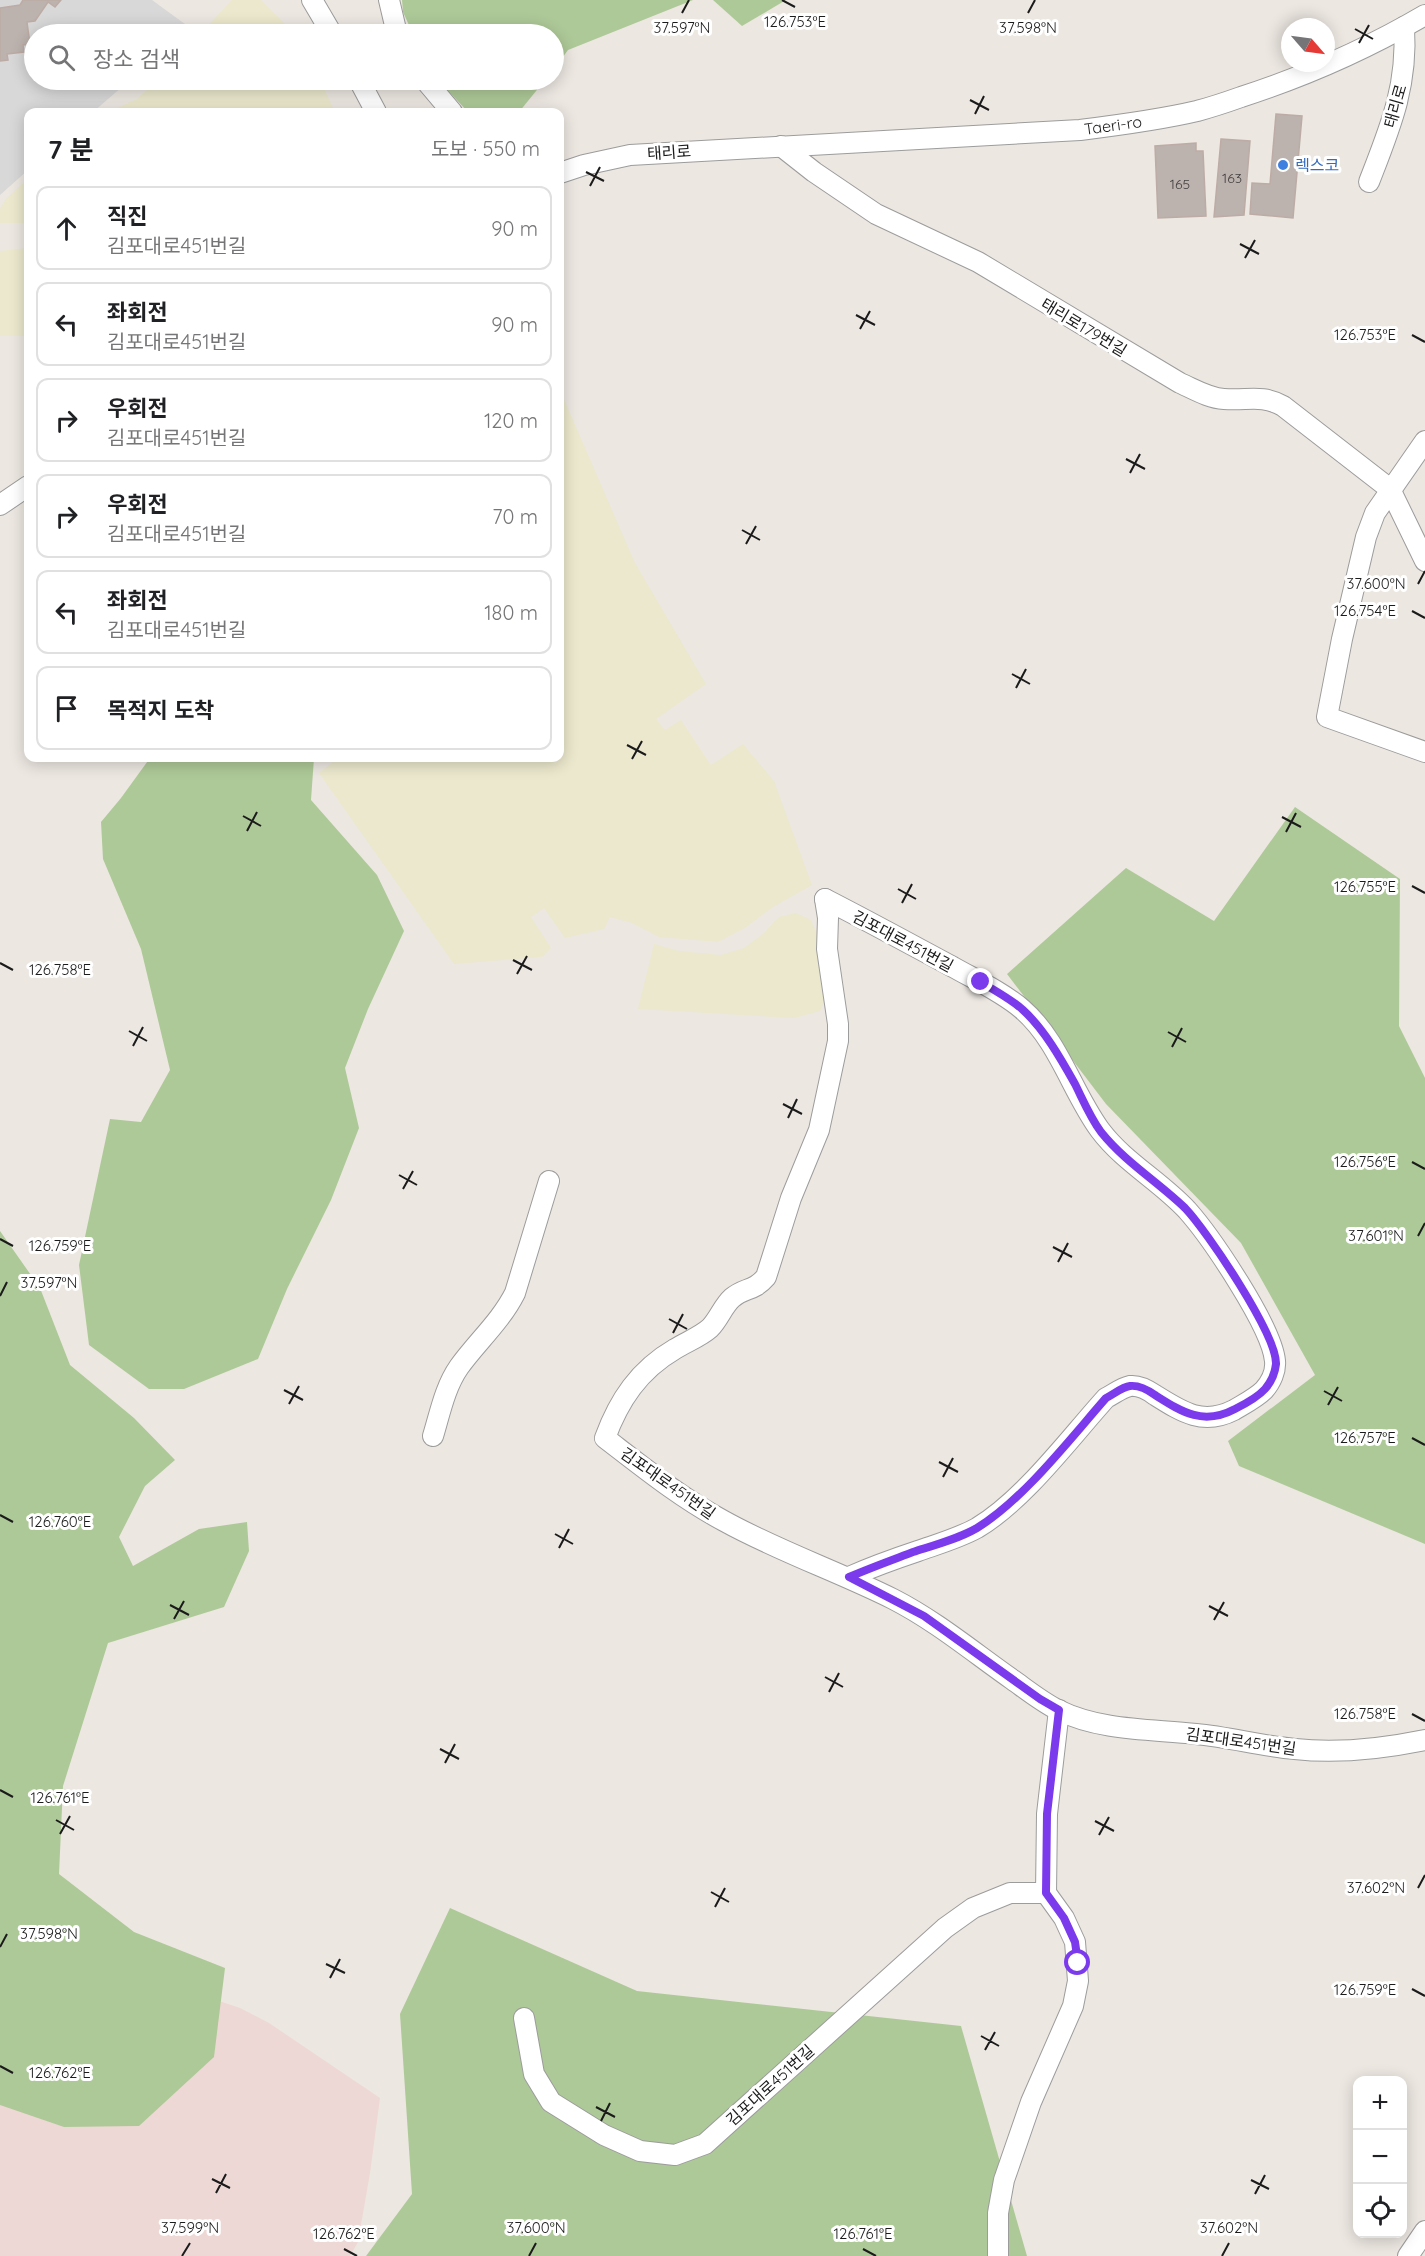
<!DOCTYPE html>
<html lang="ko">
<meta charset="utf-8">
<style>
:root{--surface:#fff;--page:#f2f2f2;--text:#202124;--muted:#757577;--line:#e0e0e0}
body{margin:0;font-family:Quicksand,"Noto Sans KR",sans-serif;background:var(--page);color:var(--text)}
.controls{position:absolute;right:18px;bottom:18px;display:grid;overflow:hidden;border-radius:12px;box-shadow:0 3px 15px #0003}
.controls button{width:54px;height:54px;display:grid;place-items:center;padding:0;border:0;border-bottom:2px solid var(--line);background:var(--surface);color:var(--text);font:30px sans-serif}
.compass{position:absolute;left:1281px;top:18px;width:54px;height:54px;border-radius:50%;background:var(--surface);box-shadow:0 3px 15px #0003;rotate:118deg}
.stop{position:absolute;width:18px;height:18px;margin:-14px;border:4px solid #7c3aed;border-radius:50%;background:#fff}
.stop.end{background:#7c3aed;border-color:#fff;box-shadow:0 2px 6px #0008}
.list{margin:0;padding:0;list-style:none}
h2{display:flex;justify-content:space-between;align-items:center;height:78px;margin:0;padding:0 24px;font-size:26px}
h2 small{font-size:20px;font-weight:400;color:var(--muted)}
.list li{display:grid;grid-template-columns:39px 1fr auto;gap:18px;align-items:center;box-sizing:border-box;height:84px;margin:0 12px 12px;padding:0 12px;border:2px solid var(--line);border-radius:12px}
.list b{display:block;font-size:22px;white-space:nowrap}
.list p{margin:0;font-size:20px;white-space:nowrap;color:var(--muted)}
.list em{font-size:20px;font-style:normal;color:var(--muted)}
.icon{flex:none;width:33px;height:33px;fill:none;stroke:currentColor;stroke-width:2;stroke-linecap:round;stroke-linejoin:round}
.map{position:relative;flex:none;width:1425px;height:2256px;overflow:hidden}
.search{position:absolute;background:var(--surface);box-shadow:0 3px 15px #0003;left:24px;top:24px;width:540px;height:66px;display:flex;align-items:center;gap:15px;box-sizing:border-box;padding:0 21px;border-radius:33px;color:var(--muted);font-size:22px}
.panel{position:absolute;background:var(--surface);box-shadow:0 3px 15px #0003;left:24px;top:108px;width:540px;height:654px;border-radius:12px}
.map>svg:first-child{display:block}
.residential{fill:#d9d8d8}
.military{fill:#eed8d5}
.farmland{fill:#ebe8cd}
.forest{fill:#aec998}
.building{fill:#bcb2ae;stroke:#bdaca5;stroke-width:1.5}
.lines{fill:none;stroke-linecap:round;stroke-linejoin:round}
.minor-casing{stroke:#9c9c9c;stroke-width:22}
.minor{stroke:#fff;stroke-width:20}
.route{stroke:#7c3aed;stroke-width:8}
.ticks{fill:none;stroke:#1b1b1b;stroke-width:2}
.shop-dot{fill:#3f7fe0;stroke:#fff;stroke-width:2}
.labels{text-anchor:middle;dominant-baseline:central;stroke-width:6;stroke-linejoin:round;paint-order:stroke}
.number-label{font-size:14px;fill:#434140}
.street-label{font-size:16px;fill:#1b1b1b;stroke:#fff}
.shop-label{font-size:16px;fill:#366cbe;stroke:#fff;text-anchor:start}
.ticks-label{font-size:15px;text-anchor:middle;fill:#1b1b1b;stroke:#fff;stroke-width:6;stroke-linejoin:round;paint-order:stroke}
</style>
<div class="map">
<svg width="1425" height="2256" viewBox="0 0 1425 2256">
<rect width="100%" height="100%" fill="#ece7e1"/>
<polygon class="residential" points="0,0 152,0 189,27 180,34 34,34 34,80 130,80 93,112 28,112 28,170 0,195"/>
<polygon class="military" points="207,1997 240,2008 269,2023 380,2098 370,2173 358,2242 350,2256 0,2256 0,2013"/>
<g class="farmland">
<polygon points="232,0 261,0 295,34 200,34"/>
<polygon points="158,80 320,80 335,112 108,112 137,99"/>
<polygon points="28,179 28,223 0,223 0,209 6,199"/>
<polygon points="28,248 28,336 0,336 0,251"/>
<polygon points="560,390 635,563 706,684 656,719 665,730 681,720 711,765 743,744 774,781 812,885 773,907 745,928 718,942 659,937 632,923 610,917 604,929 565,938 544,908 531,917 551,948 542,957 454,964 319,773 338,758 560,758"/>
<polygon points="796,913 811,920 817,934 819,947 818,961 826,997 820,1011 794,1018 638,1009 654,944 679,951 721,955 744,948 763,934 779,917"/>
</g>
<g class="forest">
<polygon points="402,0 693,0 568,50 554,69 554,34 413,34 403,12"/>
<polygon points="713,0 786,0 742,26"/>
<polygon points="438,80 545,80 519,112 468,112"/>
<polygon points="150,758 314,758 311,800 377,875 404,931 368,1009 345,1068 359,1128 331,1200 287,1289 258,1359 184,1389 149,1389 89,1345 79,1265 110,1119 141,1122 170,1070 141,949 103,859 101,822 121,798"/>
<polygon points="1295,807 1400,879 1399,1026 1425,1078 1425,1544 1239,1466 1228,1441 1315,1375 1241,1243 1106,1104 1007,974 1126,868 1214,921"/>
<polygon points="0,1231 40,1288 70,1365 134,1418 175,1460 145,1486 119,1537 133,1566 199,1529 247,1522 249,1551 224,1607 108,1643 63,1786 59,1874 134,1932 225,1968 214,2057 139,2126 64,2127 0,2105"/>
<polygon points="450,1908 637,1991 961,2026 1027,2256 366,2256 412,2194 400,2014"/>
</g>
<g class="building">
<polygon points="23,0 61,0 55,7 48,2 35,21 27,22 30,44 23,45 24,52 7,54 8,60 0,61 0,8 20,5"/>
<polygon points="1276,114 1302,116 1293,218 1250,214 1252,183 1270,184"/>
<polygon points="1221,139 1250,141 1244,215 1214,217"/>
<polygon points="1196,143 1196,151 1203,151 1206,216 1158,218 1155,146"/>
</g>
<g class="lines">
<defs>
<g id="minor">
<polyline points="312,0 332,34"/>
<polyline points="389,0 397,34"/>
<polyline points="359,80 376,112"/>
<polyline points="425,80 452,112"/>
<path d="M 781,146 L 814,172 L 876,214 L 978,262 L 1180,383 C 1194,389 1208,398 1224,399 C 1248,401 1261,394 1283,406 L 1390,489 L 1425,561"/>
<path d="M 560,173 L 584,165 L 630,155 L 1080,130 C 1120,125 1159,120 1197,111 C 1212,107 1227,102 1241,97 C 1306,76 1367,49 1425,15"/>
<path d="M 1369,182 C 1390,128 1408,86 1404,27"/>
<polyline points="1425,441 1375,513 1366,537 1342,639 1327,717 1425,752"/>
<polyline points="0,505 28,486"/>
<path d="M 825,899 L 828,918 L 827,949 L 838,1024 L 838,1041 L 819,1130 L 791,1198 L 766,1277 C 753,1292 745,1287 732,1298 C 723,1306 719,1319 710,1328 C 700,1337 686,1342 675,1349 C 639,1370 619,1400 605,1438 C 644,1468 681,1498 724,1521 C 778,1551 837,1571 893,1599 C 936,1621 973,1652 1013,1680 C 1027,1690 1042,1702 1058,1710 C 1101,1731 1150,1729 1196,1734 C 1229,1737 1261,1746 1295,1749 C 1339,1754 1381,1749 1425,1740"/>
<path d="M 825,899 C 868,921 910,944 953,967 C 976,980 1002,992 1022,1009 C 1059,1041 1072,1092 1100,1130 C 1124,1162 1160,1181 1187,1210 C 1211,1237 1272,1327 1275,1361 C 1276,1371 1271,1382 1264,1390 C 1256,1398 1244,1404 1234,1410 C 1203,1426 1182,1412 1155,1395 C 1148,1390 1139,1385 1130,1386 C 1121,1388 1114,1394 1106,1398 C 1069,1439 1024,1500 977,1528 C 959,1538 938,1544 918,1551 C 894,1559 872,1567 849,1577"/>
<path d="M 433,1436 C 440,1413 445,1387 459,1367 C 477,1342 501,1321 515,1293 L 549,1181"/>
<polyline points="524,2018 534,2074 551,2102 604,2135 640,2151 675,2155 705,2144 945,1928 973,1908 1010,1893 1046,1893"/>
<polyline points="998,2256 998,2213 1004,2180 1031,2102 1073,2006 1078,1981 1075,1942 1064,1918 1046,1893 1047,1814 1059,1710"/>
<polyline points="1408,2256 1425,2231"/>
</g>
</defs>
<use href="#minor" class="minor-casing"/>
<use href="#minor" class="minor"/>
</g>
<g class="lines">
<path class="route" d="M 981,982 C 995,991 1011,999 1023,1010 C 1044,1029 1061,1059 1075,1084 C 1083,1100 1090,1117 1101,1132 C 1125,1162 1158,1182 1185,1208 C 1207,1231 1277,1335 1276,1364 C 1275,1373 1271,1382 1265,1389 C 1257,1398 1245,1404 1235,1409 C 1203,1426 1182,1412 1155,1395 C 1148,1390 1139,1385 1130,1386 C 1122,1387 1114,1394 1106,1398 C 1070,1439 1023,1500 977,1528 C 958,1539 935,1545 913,1552 C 892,1560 870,1568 849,1577 L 924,1616 L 1040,1699 L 1059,1710 L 1047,1814 L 1046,1893 L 1064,1918 L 1075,1942 L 1078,1963"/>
</g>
<path class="ticks" d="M 782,0 L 795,7M 682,13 L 689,0M 1028,13 L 1035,0M 1355,29 L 1373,39M 1359,43 L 1369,25M 970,100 L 989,110M 975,114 L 984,96M 586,172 L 604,181M 590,186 L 600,167M 1240,244 L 1259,254M 1245,258 L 1255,240M 856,315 L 875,325M 860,329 L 870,311M 1412,335 L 1425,342M 1126,459 L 1145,469M 1130,473 L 1140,454M 742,530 L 760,540M 746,544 L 756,526M 1418,584 L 1425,571M 1412,611 L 1425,618M 1012,674 L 1030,684M 1016,688 L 1026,669M 627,745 L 646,755M 632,759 L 642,741M 243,816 L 261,826M 1282,817 L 1301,827M 247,831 L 257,812M 1286,832 L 1296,813M 1412,886 L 1425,893M 898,889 L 916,899M 902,903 L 912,884M 513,960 L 532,970M 0,963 L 13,970M 517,974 L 527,956M 129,1031 L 147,1041M 1168,1032 L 1186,1042M 133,1046 L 143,1027M 1172,1047 L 1182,1028M 783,1104 L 802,1114M 788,1118 L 797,1099M 1412,1162 L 1425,1169M 399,1175 L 417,1185M 403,1189 L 413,1171M 1418,1236 L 1425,1223M 0,1239 L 13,1246M 1053,1247 L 1072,1257M 1058,1262 L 1068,1243M 0,1296 L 7,1282M 669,1319 L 687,1329M 673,1333 L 683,1314M 284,1390 L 303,1400M 1324,1391 L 1342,1401M 289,1404 L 299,1386M 1328,1405 L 1338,1387M 1412,1438 L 1425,1445M 939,1462 L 958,1472M 943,1477 L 953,1458M 0,1515 L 13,1522M 555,1534 L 573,1544M 559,1548 L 569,1529M 170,1605 L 189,1615M 1209,1606 L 1228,1616M 174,1619 L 184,1601M 1214,1620 L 1224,1602M 825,1677 L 843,1687M 829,1692 L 839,1673M 1412,1714 L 1425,1721M 440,1749 L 459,1759M 445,1763 L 455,1744M 0,1790 L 13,1797M 56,1820 L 74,1830M 1095,1821 L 1114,1831M 60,1834 L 70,1816M 1099,1835 L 1109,1817M 1418,1888 L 1425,1875M 711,1892 L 729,1902M 715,1907 L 725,1888M 0,1947 L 7,1934M 326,1964 L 345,1973M 330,1978 L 340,1959M 1412,1989 L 1425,1996M 981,2036 L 999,2046M 985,2050 L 995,2032M 0,2066 L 13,2073M 596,2107 L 615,2117M 601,2121 L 610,2103M 212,2179 L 230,2188M 1251,2180 L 1269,2189M 216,2193 L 226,2174M 1255,2194 L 1265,2175M 344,2249 L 357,2256M 863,2249 L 876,2256M 182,2256 L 190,2243M 529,2256 L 536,2243M 1222,2256 L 1229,2243"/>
<circle class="shop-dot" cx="1283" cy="165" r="6"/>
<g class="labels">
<g class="number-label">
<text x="1232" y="178">163</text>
<text x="1180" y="184">165</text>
</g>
<g class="street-label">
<text transform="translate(1395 106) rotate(-74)">태리로</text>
<text transform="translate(1113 125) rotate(-8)">Taeri-ro</text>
<text transform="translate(669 152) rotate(-4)">태리로</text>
<text transform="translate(1084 327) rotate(31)">태리로179번길</text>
<text transform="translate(903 941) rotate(28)">김포대로451번길</text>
<text transform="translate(668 1483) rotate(35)">김포대로451번길</text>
<text transform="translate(1241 1741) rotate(8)">김포대로451번길</text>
<text transform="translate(770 2085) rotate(-42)">김포대로451번길</text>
</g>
<g class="shop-label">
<text x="1295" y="165">렉스코</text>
</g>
</g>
<g class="ticks-label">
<text x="795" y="27">126.753°E</text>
<text x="682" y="33">37.597°N</text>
<text x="1028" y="33">37.598°N</text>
<text x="1365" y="340">126.753°E</text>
<text x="1376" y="589">37.600°N</text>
<text x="1365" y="616">126.754°E</text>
<text x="1365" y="892">126.755°E</text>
<text x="60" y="975">126.758°E</text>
<text x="1365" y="1167">126.756°E</text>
<text x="1376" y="1241">37.601°N</text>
<text x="60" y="1251">126.759°E</text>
<text x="49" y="1288">37.597°N</text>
<text x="1365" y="1443">126.757°E</text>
<text x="60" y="1527">126.760°E</text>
<text x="1365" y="1719">126.758°E</text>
<text x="60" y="1803">126.761°E</text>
<text x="1376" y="1893">37.602°N</text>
<text x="49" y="1939">37.598°N</text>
<text x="1365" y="1995">126.759°E</text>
<text x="60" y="2078">126.762°E</text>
<text x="190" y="2233">37.599°N</text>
<text x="536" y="2233">37.600°N</text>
<text x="1229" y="2233">37.602°N</text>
<text x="344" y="2239">126.762°E</text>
<text x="863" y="2239">126.761°E</text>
</g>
</svg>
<div class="controls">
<button>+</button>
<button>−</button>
<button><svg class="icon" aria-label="locate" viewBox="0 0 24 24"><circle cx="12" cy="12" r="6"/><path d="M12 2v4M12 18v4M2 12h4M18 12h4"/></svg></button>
</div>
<svg class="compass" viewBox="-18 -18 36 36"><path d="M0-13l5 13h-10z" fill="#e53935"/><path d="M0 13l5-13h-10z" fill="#757577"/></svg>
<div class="stop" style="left:1078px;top:1963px"></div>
<div class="stop end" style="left:981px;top:982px"></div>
<div class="search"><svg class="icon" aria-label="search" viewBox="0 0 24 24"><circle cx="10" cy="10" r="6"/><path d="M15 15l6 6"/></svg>장소 검색</div>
<section class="panel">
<h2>7 분<small>도보 · 550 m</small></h2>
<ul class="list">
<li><svg class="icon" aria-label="ahead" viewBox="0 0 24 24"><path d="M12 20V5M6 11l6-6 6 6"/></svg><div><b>직진</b><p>김포대로451번길</p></div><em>90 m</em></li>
<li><svg class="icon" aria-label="left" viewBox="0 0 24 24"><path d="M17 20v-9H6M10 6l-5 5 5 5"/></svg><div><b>좌회전</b><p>김포대로451번길</p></div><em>90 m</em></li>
<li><svg class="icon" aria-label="right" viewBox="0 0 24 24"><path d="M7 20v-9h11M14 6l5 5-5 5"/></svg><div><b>우회전</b><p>김포대로451번길</p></div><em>120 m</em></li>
<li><svg class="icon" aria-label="right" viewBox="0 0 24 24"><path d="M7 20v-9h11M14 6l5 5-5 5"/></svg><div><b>우회전</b><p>김포대로451번길</p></div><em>70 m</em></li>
<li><svg class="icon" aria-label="left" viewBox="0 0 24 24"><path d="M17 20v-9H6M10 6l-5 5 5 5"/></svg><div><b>좌회전</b><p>김포대로451번길</p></div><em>180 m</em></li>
<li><svg class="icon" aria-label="arrive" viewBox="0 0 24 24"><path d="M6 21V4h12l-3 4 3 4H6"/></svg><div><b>목적지 도착</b></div></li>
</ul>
</section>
</div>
